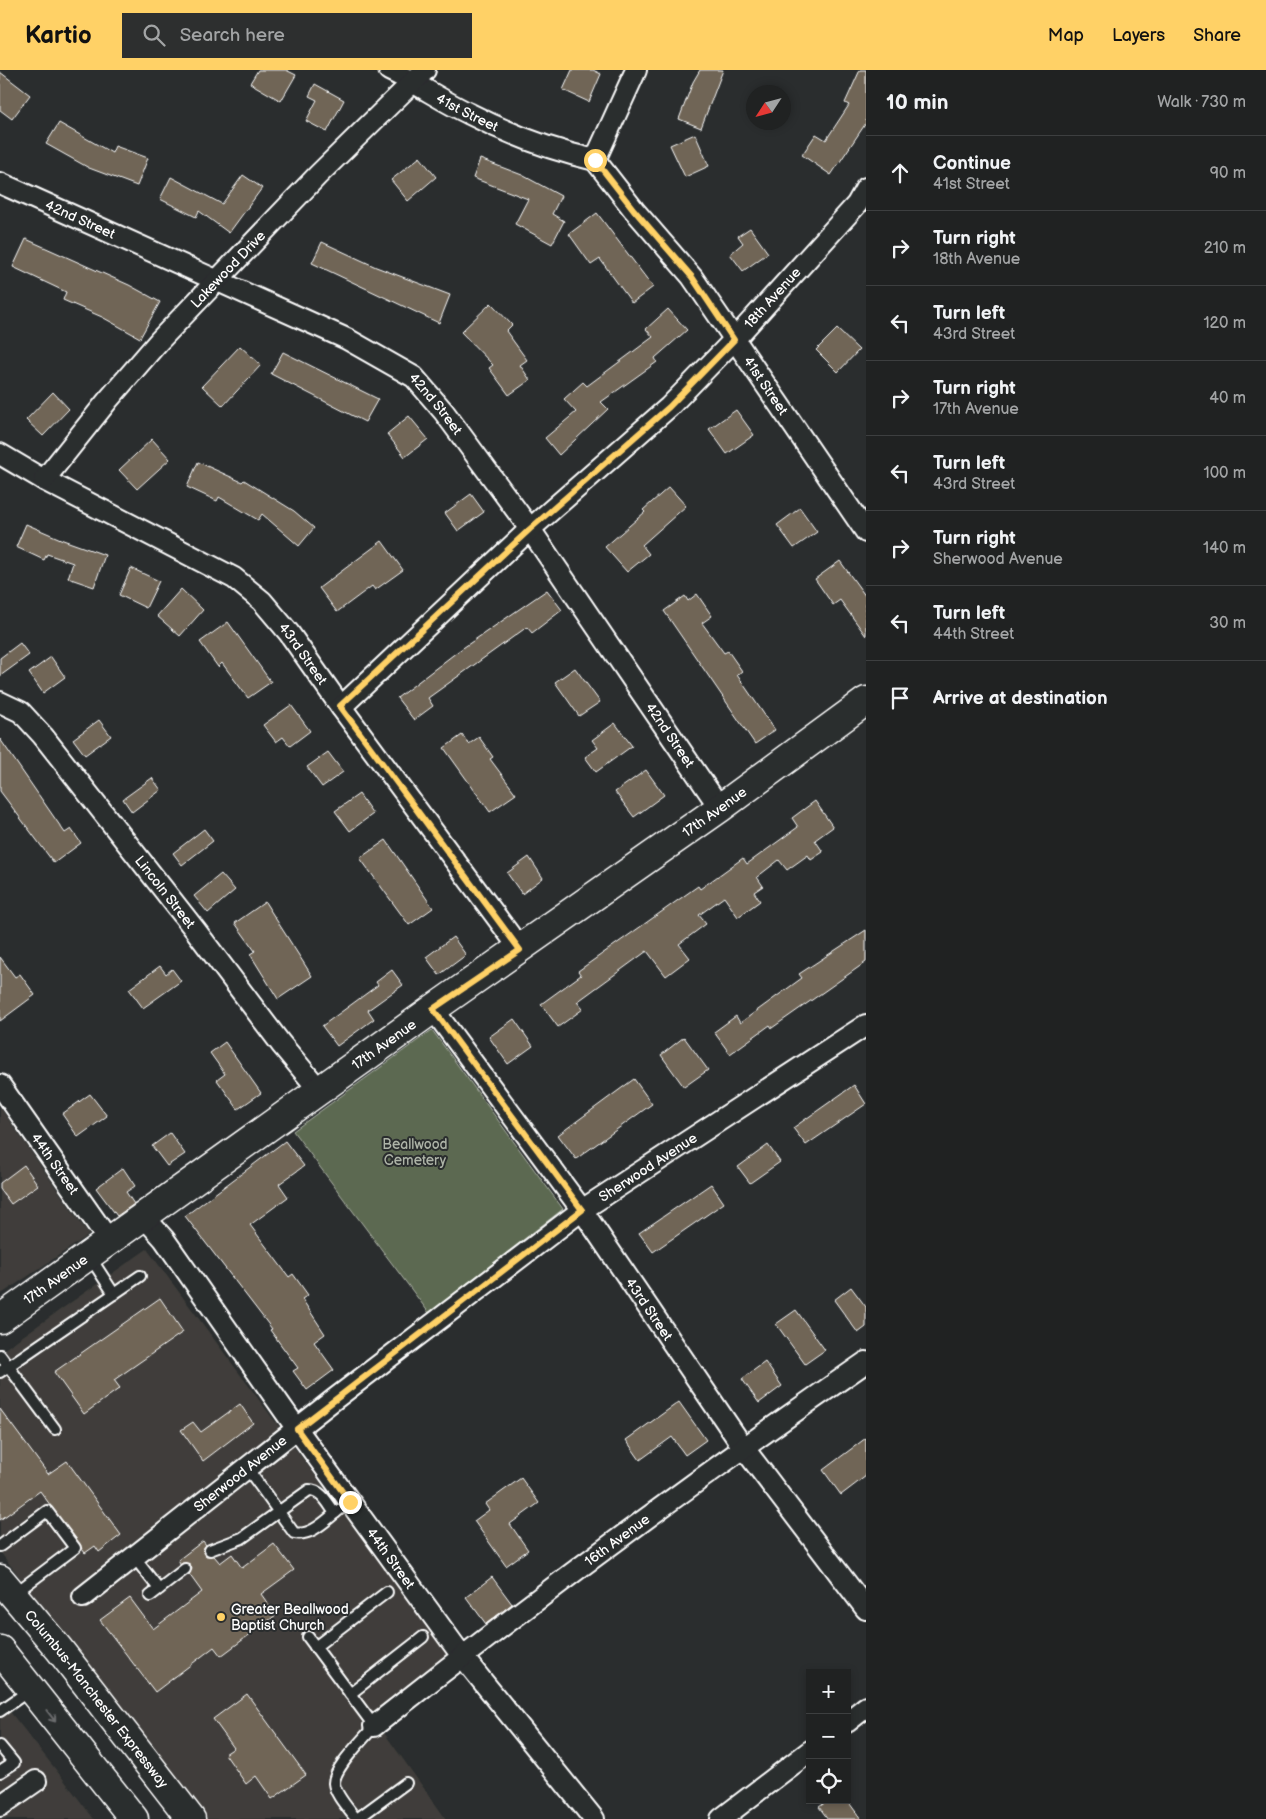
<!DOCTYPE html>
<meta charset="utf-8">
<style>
:root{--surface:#202222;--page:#2d2f2f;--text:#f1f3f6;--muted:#a2a4a5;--line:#3d3f40;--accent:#ffd166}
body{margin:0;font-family:"Balsamiq Sans",sans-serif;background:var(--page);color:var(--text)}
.controls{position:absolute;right:15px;bottom:15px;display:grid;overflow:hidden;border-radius:0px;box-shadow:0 2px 8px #0003}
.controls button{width:45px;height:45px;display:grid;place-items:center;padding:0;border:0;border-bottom:1px solid var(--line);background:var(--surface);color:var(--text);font:25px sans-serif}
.compass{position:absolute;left:746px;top:15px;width:45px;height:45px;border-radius:50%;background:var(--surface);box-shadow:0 2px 8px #0003;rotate:234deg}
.stop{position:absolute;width:15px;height:15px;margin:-11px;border:4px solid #ffd166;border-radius:50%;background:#fff}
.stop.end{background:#ffd166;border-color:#fff;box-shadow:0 1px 5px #0008}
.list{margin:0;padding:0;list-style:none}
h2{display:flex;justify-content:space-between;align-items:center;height:65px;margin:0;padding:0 20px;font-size:21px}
h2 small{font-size:16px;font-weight:400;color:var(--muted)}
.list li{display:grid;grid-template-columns:32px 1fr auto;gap:15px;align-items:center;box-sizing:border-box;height:75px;padding:0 20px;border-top:1px solid var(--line)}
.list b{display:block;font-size:19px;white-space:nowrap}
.list p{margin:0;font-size:16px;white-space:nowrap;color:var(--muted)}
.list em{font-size:16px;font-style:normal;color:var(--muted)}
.icon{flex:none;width:28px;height:28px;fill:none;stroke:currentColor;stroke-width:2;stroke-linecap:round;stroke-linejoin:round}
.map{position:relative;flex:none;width:866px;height:1749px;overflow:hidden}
header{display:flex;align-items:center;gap:30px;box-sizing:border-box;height:70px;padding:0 25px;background:var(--accent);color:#111}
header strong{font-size:24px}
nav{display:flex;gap:28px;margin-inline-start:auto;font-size:18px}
.search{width:350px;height:45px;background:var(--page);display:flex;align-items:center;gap:12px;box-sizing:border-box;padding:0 18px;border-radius:0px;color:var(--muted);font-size:19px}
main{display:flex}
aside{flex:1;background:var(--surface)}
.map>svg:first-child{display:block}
.built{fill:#3f3e3a}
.green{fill:#5c6951;stroke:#aeb4a8}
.building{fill:#6f6556;stroke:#fff}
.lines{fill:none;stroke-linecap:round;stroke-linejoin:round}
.lane-casing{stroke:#fff;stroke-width:14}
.street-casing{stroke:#fff;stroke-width:24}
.secondary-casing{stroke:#fff;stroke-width:31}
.primary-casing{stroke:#fff;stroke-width:31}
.lane{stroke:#2a2d2e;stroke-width:10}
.street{stroke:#2a2d2e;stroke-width:20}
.secondary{stroke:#2a2d2e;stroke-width:28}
.primary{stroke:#2a2d2e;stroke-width:28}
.oneway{stroke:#6a6c6d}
.route{stroke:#ffd166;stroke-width:6}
.poi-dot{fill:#ffd166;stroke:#2a2d2e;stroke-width:2}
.labels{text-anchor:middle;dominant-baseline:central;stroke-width:4;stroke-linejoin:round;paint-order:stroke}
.street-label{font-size:14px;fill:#fff;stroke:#2a2d2e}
.park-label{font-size:14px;fill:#aeb4a8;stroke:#2a2d2e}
.poi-label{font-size:14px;fill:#fff;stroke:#2a2d2e;text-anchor:start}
</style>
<header>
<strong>Kartio</strong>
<div class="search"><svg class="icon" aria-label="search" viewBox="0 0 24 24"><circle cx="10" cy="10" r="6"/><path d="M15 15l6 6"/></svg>Search here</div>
<nav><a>Map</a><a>Layers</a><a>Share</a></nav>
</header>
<main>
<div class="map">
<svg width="866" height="1749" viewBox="0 0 866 1749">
<rect width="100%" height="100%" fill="#2a2d2e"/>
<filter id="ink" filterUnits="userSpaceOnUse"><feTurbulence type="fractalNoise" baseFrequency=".02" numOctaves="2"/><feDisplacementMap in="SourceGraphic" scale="10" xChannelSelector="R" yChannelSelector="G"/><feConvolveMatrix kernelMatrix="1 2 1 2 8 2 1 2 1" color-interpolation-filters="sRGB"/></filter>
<g filter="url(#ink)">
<g class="built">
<polygon points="0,1037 89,1165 0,1225"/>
<polygon points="147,1179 451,1588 372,1646 446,1749 207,1749 0,1482 0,1282"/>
<polygon points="0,1629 64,1710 94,1749 0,1749"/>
</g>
<polygon class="green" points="432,960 563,1139 429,1243 293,1061"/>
<g class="building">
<polygon points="258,0 286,0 296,5 281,31 250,13"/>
<polygon points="572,0 593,0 601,4 589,32 563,20"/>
<polygon points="700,0 723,0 701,58 679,49 693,12"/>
<polygon points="860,0 866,0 866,53 831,105 802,85 816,64 826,70 849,35 845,33"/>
<polygon points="0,2 30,25 12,49 0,40"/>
<polygon points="315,14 344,30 327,62 306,51 317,30 309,26"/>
<polygon points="59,53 112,83 115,76 148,88 137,116 89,98 46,74"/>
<polygon points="695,64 709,96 685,107 670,75"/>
<polygon points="420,87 436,107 408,131 391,110"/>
<polygon points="480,89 522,105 561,126 552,144 564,151 552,174 515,154 528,129 473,108"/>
<polygon points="243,105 262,118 229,163 199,141 196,147 160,129 171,107 222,134"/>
<polygon points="597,143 653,217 632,233 600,189 591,195 569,164"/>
<polygon points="750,158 768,183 743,201 730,184 743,173 738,166"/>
<polygon points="26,169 129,215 160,232 140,268 102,247 63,230 66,222 13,197"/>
<polygon points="322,172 376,197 450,225 439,253 312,193"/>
<polygon points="491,233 512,255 506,261 527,290 520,295 530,310 509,325 489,298 493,295 461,262"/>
<polygon points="668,239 687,260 655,288 657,292 601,332 608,339 559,385 545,368 576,342 564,329 583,312 587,316 653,267 646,259"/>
<polygon points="837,259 859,280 838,302 816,280"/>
<polygon points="240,276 261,295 223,336 202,316"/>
<polygon points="283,282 378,329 365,352 271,304"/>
<polygon points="53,322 69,339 43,366 26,350"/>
<polygon points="736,340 754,365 727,384 709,359"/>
<polygon points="409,346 428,369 405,387 387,364"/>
<polygon points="152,369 170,389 137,419 119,400"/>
<polygon points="198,392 242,412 244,410 294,441 314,458 299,476 262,444 258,450 219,427 217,431 187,417"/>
<polygon points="669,417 686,436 642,475 649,484 627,502 605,477 645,442 643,440"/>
<polygon points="471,424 484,442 458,461 445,443"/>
<polygon points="800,438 817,462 794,478 777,455"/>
<polygon points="26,454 63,470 105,485 94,517 68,508 73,493 47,484 44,490 16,477"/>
<polygon points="382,471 403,500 375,520 372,516 337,542 319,518"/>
<polygon points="840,491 866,527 866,566 840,530 833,535 815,509"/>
<polygon points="131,498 159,511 146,538 119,525"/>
<polygon points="181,519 203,540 180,566 157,546"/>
<polygon points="547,520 562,540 532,563 527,557 428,628 433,636 414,650 397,628 457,582"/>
<polygon points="697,524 712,546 702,553 724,583 728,581 742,601 737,605 775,660 755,674 664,541 685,526 688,531"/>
<polygon points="228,552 271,612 248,628 222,593 218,597 200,572"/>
<polygon points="20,573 29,585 0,606 0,588"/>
<polygon points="51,587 65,607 43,623 29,603"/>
<polygon points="575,598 600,632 579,646 555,612"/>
<polygon points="291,635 310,661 290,676 283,667 276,672 263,655"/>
<polygon points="99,650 111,666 85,685 73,669"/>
<polygon points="615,653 632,676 596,702 585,687 598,678 592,670"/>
<polygon points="462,665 469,674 479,667 493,687 490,689 516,724 490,742 444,678"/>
<polygon points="0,669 65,763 71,759 81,773 54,793 0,721"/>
<polygon points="328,682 343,702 322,717 307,697"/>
<polygon points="646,700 664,725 634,747 615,722"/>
<polygon points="152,708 161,720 132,742 123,729"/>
<polygon points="359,724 373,744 350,761 335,741"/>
<polygon points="815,731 833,757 815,770 823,782 811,790 808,785 787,800 779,790 757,807 763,816 754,822 760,831 738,847 724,827 699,845 706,854 679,874 690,888 666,906 647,881 577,932 583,939 558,957 541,934 581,905 578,901 698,816 700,819 743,788 747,794 798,757 792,748"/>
<polygon points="204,759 213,771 182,795 173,783"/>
<polygon points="386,770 433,838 409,855 360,788"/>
<polygon points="529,787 543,808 522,824 507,803"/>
<polygon points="221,804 235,820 208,843 194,826"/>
<polygon points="265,832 312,906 278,929 250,884 255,881 235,853"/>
<polygon points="866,860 866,892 772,958 770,955 730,984 714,962 736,946 740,953 802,908 799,904"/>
<polygon points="453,867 466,885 439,905 426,887"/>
<polygon points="0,887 15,907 20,904 35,925 0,951"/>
<polygon points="160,896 166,904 172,899 181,911 143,938 129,919"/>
<polygon points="392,900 403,915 368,940 374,949 337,976 322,956 378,915 376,912"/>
<polygon points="514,949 533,976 508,994 489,967"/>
<polygon points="684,967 708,1000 684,1017 661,985"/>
<polygon points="225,972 261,1023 238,1039 217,1010 225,1004 210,983"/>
<polygon points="634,1009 652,1034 576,1089 558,1065"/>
<polygon points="854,1015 866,1034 806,1075 793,1058"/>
<polygon points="90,1024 107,1046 78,1067 62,1044"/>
<polygon points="170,1063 185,1084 167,1096 152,1076"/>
<polygon points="285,1071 304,1096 279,1114 288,1127 250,1155 289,1207 293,1204 308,1225 302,1229 325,1264 314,1272 334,1300 307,1320 293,1301 298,1298 270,1260 272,1259 185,1146"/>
<polygon points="768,1075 780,1092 750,1113 738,1097"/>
<polygon points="24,1095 38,1115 11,1134 0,1119 0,1113"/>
<polygon points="123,1098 135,1116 126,1122 134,1134 117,1146 96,1118"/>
<polygon points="711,1114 724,1133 653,1182 639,1163"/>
<polygon points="851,1217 866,1237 866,1257 858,1263 834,1230"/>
<polygon points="160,1228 183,1262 114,1310 120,1318 84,1344 54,1302"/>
<polygon points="796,1240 825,1280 805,1294 776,1254"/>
<polygon points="765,1292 782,1316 759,1333 742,1309"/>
<polygon points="679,1332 706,1370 685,1385 672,1367 640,1390 626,1370"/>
<polygon points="240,1334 253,1353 203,1391 181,1360 193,1352 201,1362"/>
<polygon points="0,1339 48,1404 67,1391 121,1465 99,1482 95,1476 85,1483 40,1421 0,1450"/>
<polygon points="866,1368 866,1406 841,1425 823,1400"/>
<polygon points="521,1408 539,1433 510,1454 528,1480 506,1496 474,1451 489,1440 485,1434"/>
<polygon points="203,1471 206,1475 203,1479 206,1486 214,1486 220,1493 232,1484 242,1498 274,1474 294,1500 261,1524 276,1545 221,1586 214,1577 155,1622 100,1550 130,1528 153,1559 202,1522 189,1504 192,1499 190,1494 181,1494 178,1490"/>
<polygon points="492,1507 512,1534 486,1554 466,1527"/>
<polygon points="247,1624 306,1705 272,1729 256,1706 246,1714 225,1684 234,1678 213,1649"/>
<polygon points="829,1730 847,1730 861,1749 828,1749 819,1737"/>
</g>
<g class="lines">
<defs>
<g id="lane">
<polyline points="90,1187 114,1224"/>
<polyline points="0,1285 55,1359"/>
<polyline points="0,1302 140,1206"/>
<path d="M 247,1398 L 294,1463 C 311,1467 326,1450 339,1440"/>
<polyline points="0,1476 47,1441 75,1478 14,1524"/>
<path d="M 210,1480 L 242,1468 L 309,1420 C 322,1420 328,1434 335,1443"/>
<polyline points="134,1487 159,1519"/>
<polyline points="150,1526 185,1499"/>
<path d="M 308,1567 L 374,1656 C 364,1669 334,1697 334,1713 C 335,1725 349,1739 356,1749"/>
<polyline points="315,1577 387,1522"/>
<polyline points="350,1624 423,1567"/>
<polyline points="0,1641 30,1620"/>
<polyline points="0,1676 14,1693 0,1702"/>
<polyline points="357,1749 406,1713"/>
</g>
<g id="street">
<path id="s1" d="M 389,0 C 417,13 442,31 470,44 C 511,65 550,80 595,90 L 634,140 L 692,207 L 866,462"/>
<polyline points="595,90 636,0"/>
<path id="s2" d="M 0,113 L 347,269 L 414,307 L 444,342 L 530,459 L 720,738"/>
<path id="s3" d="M 0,384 L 44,410 L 234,508 L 262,531 L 289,563 L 341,637 L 521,880"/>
<path id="s4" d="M 44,410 L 108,330 L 159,271 L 318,105 L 425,0"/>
<path id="s5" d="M 0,632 L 21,642 L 43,666 L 196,861 L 281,974 L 320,1021"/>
<path id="s6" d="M 341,637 L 530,459 L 669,337 L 734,270 L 857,134 L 866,118"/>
<path id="s7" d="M 433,939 L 582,1140 L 743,1377 L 866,1539"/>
<path id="s8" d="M 0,1015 L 110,1172"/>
<path id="s9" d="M 145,1148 L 164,1169 L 297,1359 L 462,1586 L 594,1749"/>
<path id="s10" d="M 83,1527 L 332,1331 L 582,1140 L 866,955"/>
<polyline points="847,1652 866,1637"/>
<path id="s11" d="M 374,1656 C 534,1529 698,1408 866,1292"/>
<polyline points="0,1736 36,1711"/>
<polyline points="721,1749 810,1681"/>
</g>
<g id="secondary">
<path id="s12" d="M 0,1249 L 433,939 L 720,738 L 866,631"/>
</g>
<g id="primary">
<path id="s13" d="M 0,1509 L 59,1579 L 191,1749"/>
<polyline points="0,1580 134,1749"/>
</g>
</defs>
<use href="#lane" class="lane-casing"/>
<use href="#street" class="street-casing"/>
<use href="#secondary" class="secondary-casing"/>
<use href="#primary" class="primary-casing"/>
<use href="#lane" class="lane"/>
<use href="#street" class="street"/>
<use href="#secondary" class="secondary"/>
<use href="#primary" class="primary"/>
</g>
<defs><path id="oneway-shaft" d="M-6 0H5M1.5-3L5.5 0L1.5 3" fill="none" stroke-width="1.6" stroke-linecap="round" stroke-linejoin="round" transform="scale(1.25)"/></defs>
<use class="oneway" href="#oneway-shaft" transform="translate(51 1646) rotate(52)"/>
</g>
<g class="lines" filter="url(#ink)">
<polyline class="route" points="350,1432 297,1359 582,1140 433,939 520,880 340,636 530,459 669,337 734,270 692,207 634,140 595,90"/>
</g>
<circle class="poi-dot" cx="221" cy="1547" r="5"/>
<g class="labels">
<g class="street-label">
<text stroke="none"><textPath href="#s1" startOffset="89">41st Street</textPath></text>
<text stroke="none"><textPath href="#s2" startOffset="88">42nd Street</textPath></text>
<text stroke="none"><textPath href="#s4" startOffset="280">Lakewood Drive</textPath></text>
<text stroke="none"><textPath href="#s6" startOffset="595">18th Avenue</textPath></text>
<text stroke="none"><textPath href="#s1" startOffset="509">41st Street</textPath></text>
<text stroke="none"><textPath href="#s2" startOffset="492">42nd Street</textPath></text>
<text stroke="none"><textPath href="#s3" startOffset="368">43rd Street</textPath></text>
<text stroke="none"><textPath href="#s2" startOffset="898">42nd Street</textPath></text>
<text stroke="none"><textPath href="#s12" startOffset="876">17th Avenue</textPath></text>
<text stroke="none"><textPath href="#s5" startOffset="254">Lincoln Street</textPath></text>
<text stroke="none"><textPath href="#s12" startOffset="472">17th Avenue</textPath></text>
<text stroke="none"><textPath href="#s8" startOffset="96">44th Street</textPath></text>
<text stroke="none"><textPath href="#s10" startOffset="710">Sherwood Avenue</textPath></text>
<text stroke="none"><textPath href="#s12" startOffset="68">17th Avenue</textPath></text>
<text stroke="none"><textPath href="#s7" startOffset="370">43rd Street</textPath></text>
<text stroke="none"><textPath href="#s10" startOffset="200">Sherwood Avenue</textPath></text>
<text stroke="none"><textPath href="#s11" startOffset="306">16th Avenue</textPath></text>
<text stroke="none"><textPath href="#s9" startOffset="420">44th Street</textPath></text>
<text stroke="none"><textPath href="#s13" startOffset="154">Columbus-Manchester Expressway</textPath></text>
</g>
<g class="park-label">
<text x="415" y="1074">Beallwood<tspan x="415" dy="16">Cemetery</tspan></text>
</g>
<g class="poi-label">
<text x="231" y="1539">Greater Beallwood<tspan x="231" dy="16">Baptist Church</tspan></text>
</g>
</g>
</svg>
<div class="controls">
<button>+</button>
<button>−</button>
<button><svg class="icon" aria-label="locate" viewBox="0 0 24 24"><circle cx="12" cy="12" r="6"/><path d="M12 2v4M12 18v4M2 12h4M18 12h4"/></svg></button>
</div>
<svg class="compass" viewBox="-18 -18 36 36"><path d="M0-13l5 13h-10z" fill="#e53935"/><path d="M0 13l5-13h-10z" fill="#a2a4a5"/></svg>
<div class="stop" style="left:595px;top:90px"></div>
<div class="stop end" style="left:350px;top:1432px"></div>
</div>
<aside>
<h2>10 min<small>Walk · 730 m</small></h2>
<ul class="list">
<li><svg class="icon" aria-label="ahead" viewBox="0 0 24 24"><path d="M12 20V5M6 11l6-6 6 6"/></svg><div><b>Continue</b><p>41st Street</p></div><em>90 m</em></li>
<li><svg class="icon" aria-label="right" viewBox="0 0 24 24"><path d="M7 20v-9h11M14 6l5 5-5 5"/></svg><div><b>Turn right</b><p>18th Avenue</p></div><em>210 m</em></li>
<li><svg class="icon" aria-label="left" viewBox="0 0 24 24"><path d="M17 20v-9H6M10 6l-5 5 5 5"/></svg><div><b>Turn left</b><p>43rd Street</p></div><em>120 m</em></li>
<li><svg class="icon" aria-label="right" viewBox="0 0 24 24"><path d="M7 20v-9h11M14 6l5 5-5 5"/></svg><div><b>Turn right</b><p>17th Avenue</p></div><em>40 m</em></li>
<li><svg class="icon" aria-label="left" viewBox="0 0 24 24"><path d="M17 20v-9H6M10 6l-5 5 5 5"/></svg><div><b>Turn left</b><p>43rd Street</p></div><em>100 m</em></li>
<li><svg class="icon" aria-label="right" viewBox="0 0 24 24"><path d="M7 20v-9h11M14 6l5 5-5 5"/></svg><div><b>Turn right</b><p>Sherwood Avenue</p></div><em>140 m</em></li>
<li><svg class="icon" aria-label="left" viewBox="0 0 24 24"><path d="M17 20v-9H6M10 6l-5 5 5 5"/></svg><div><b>Turn left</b><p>44th Street</p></div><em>30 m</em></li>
<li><svg class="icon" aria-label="arrive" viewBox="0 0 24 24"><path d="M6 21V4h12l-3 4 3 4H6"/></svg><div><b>Arrive at destination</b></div></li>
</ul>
</aside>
</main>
